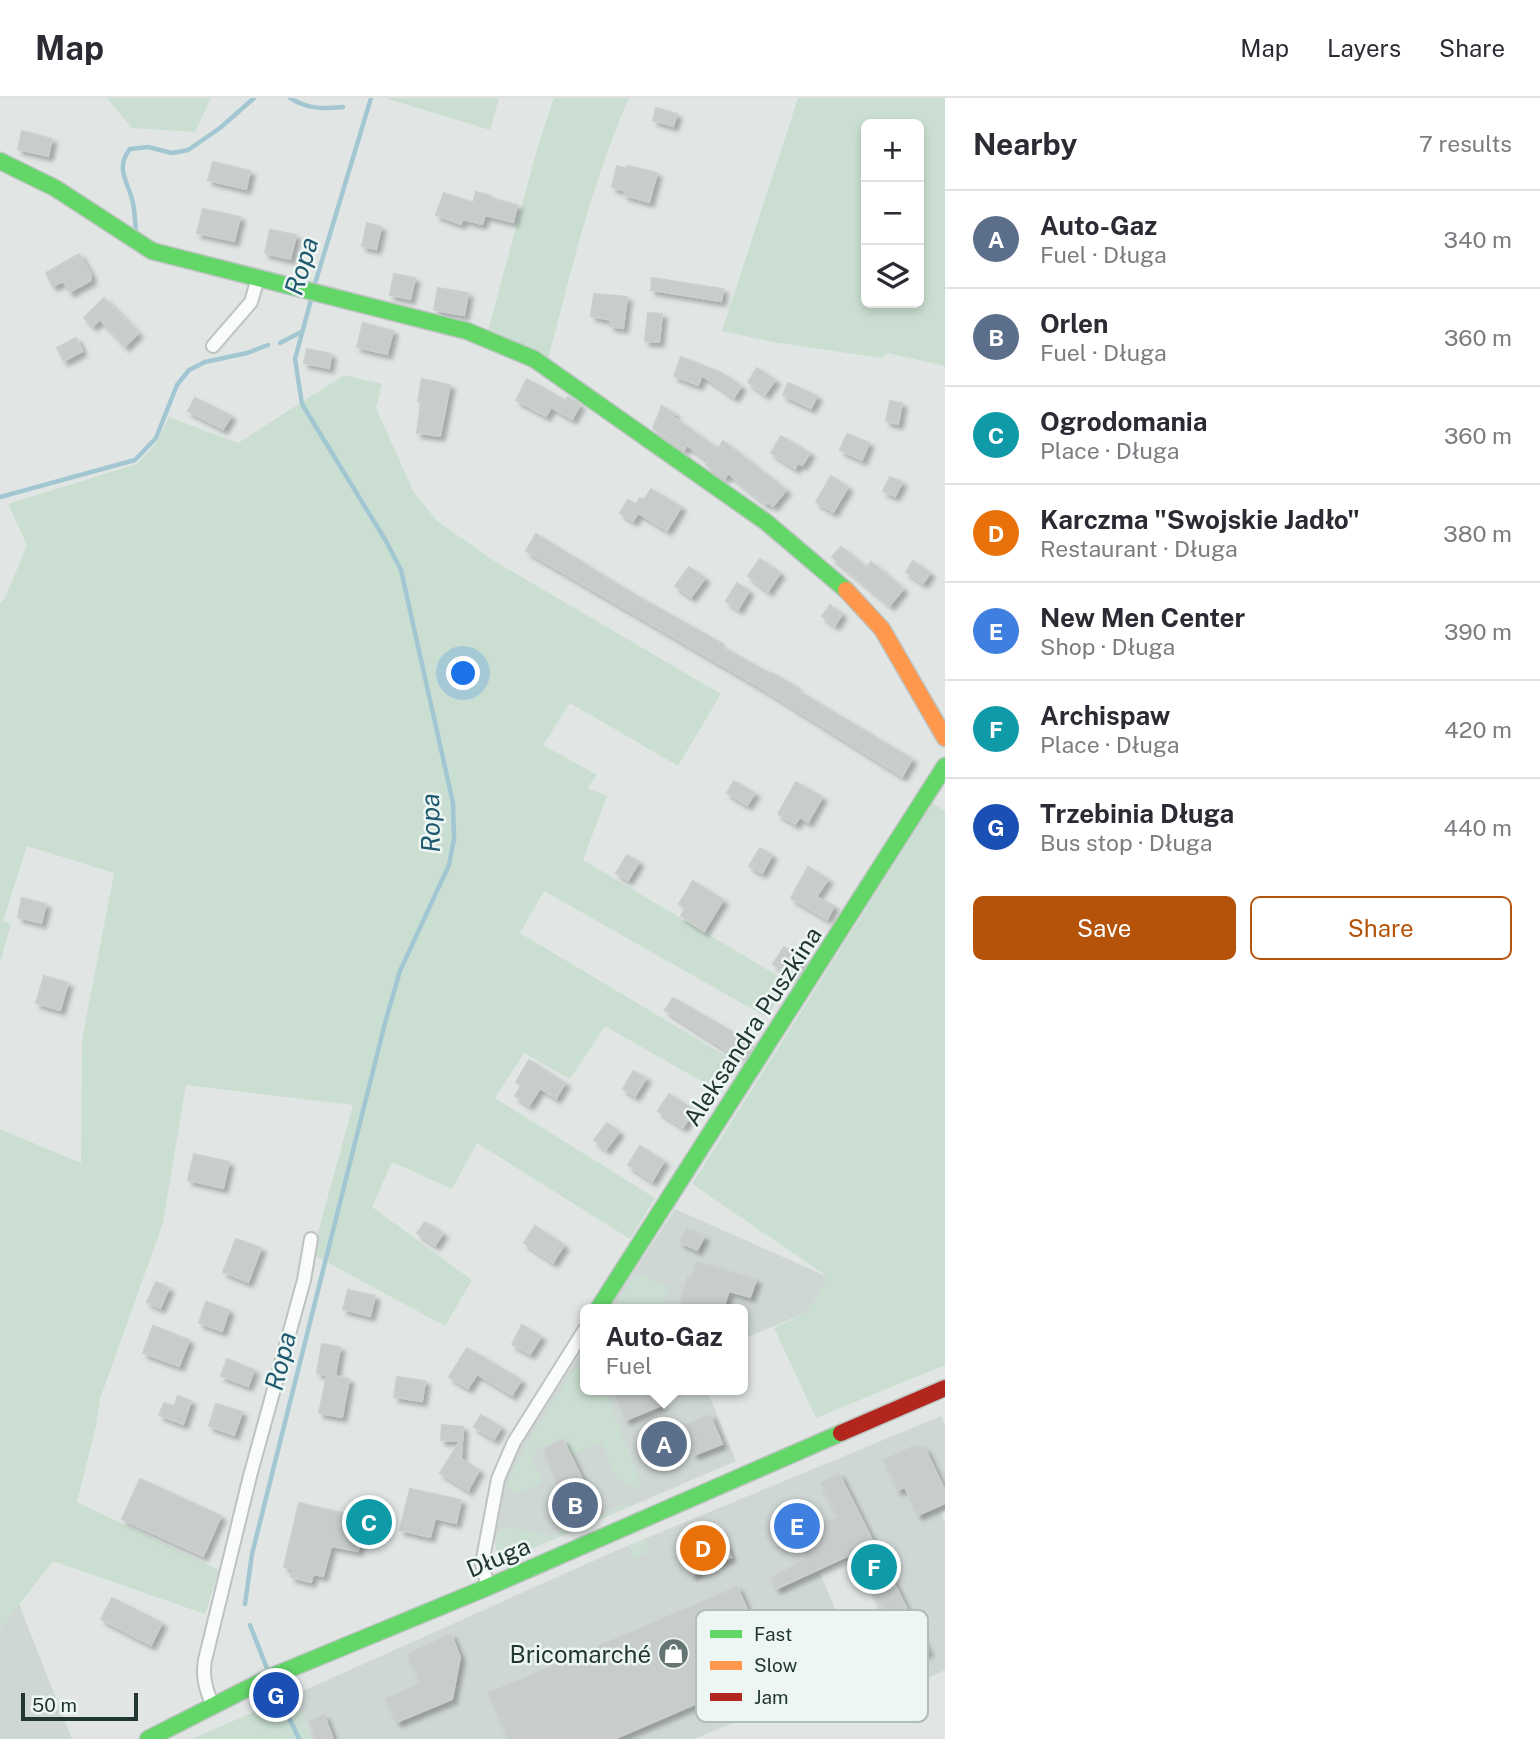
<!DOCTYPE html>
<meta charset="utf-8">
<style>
:root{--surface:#fff;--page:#f7f7f7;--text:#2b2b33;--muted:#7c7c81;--line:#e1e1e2;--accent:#b45309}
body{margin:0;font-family:"Public Sans",sans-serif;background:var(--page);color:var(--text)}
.controls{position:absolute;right:21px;top:21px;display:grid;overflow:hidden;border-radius:10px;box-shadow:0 4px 10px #0003}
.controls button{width:63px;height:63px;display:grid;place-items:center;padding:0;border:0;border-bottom:2px solid var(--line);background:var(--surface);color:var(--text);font:35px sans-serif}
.scale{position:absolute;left:21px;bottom:18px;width:117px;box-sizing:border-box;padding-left:7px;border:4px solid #213734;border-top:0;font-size:19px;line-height:24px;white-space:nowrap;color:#213734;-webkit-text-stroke:5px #eef6f3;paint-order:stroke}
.you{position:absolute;left:464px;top:576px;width:24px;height:24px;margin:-18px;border:5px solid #fff;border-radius:50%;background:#1a73e8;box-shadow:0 0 0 10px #1a73e833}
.badge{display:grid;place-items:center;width:46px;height:46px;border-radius:50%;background:var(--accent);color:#fff;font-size:23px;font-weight:700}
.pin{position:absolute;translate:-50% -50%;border:4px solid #fff;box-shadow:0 2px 7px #0006}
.popup{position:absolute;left:580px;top:1206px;width:168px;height:91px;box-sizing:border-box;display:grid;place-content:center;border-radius:10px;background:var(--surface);filter:drop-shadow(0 2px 5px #0005);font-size:23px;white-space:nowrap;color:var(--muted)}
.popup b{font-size:26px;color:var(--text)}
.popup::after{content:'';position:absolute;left:50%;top:100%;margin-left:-14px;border:14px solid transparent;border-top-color:var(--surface)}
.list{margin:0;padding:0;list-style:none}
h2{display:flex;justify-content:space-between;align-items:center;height:91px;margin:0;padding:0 28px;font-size:30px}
h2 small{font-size:23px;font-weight:400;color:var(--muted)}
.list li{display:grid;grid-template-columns:46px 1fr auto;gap:21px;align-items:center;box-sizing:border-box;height:98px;padding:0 28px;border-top:2px solid var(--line)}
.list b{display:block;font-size:26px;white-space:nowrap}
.list p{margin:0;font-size:23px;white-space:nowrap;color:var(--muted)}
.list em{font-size:23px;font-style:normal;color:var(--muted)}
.actions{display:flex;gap:14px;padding:21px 28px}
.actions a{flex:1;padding:16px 0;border:2px solid var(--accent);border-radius:10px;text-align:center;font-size:24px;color:var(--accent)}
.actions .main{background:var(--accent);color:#fff}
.icon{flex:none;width:38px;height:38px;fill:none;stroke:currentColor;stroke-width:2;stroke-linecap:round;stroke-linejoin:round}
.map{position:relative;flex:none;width:945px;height:1641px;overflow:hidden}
header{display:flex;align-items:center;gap:42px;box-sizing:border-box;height:98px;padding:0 35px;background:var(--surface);border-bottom:2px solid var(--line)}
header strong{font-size:33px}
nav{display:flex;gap:38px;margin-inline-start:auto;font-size:24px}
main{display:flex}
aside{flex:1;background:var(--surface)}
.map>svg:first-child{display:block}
.built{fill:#cfd7d4}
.green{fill:#cadfd2;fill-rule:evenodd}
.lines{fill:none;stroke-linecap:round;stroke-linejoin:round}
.stream{stroke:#a3c7d2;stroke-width:4.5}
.building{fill:#c8cdcb;stroke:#cacfcd;stroke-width:2;filter:url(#shadow)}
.street-casing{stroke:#bec3c1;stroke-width:16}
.fast-casing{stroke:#bdc4c2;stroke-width:19}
.slow-casing{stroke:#bdc4c2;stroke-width:19}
.jam-casing{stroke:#bdc4c2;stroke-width:19}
.street{stroke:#fafbfb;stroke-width:12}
.fast{stroke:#63d668;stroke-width:16}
.slow{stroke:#ff974d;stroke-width:16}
.jam{stroke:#b3261e;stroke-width:16}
.labels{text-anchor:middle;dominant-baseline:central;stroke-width:5;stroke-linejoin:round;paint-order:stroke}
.street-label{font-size:24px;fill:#213734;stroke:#eef6f3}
.poi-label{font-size:24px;fill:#213734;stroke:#eef6f3;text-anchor:end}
.water-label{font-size:26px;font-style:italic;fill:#1f596f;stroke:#eef6f3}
.key{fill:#eef6f3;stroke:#b0bdba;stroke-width:2}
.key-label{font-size:19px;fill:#213734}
</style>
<header>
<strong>Map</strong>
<nav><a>Map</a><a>Layers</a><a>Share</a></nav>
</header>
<main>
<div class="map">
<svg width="945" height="1641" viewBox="0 0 945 1641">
<defs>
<filter id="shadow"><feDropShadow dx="4.5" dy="4.5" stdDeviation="2" flood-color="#0004"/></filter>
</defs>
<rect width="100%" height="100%" fill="#e1e6e4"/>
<g class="built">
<polygon points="675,1111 828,1179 808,1214 743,1241 743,1211 609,1211"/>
<polygon points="585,1248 585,1292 707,1292 736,1363 508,1461 504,1460 496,1452 495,1443 502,1382 520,1348"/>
<polygon points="941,1318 945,1327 945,1412 941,1414 945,1424 945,1572 915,1586 852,1459 820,1475 860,1569 695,1641 312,1641 294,1597 613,1454"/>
<polygon points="19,1506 72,1641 0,1641 0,1531"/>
</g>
<g class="green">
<polygon points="107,0 211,0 195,34 132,30"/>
<polygon points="385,0 499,0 490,32"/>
<path d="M 554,0 L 629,0 C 592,83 571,174 548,261 L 488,233 L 539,44 Z"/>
<path d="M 798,0 L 945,0 L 945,268 L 888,255 L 881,260 L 773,244 L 722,233 ZM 866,26 L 919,26 L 919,205 L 866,205 Z"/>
<polygon points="344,277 382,286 376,310 413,393 437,423 496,464 721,596 678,668 570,605 543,647 597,677 587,690 607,698 583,762 790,885 766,919 544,793 520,835 739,966 722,995 605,928 570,981 524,955 495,1000 655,1100 630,1141 477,1045 452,1091 392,1064 372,1109 472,1182 445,1228 312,1156 353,1007 186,987 163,1125 100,1301 96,1328 77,1404 219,1472 205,1516 53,1463 0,1531 0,1031 81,1065 82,942 114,775 27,748 3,823 11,826 0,865 0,505 5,500 27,447 8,406 137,366 156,346 169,319 238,345"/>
<polygon points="933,705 945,713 945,1267 816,1320 774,1230 808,1214 828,1179 692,1086"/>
<polygon points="642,1178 669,1188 659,1211 613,1211 633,1180"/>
<path d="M 585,1260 L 585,1292 L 605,1292 L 643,1392 C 610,1386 613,1367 602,1344 L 572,1357 L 564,1339 L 535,1351 L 536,1355 L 531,1358 L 541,1380 L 541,1385 L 515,1396 C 512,1393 510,1392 509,1388 C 507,1370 568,1283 580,1263 Z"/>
<path d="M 627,1406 L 627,1409 L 508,1461 C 497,1458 494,1449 496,1438 L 503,1430 L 509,1429 L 551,1438 Z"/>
<polygon points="645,1441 648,1448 647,1454 635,1462 629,1447"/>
<polygon points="294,1597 312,1641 191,1641"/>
</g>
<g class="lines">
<g class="stream">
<path d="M 290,0 C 308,11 322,11 343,9"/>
<path d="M 136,135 C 135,125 135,115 133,105 C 129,85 114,71 130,51 L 148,49 L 172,55 L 188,52 L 220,30 L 254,0"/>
<polyline points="314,189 371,0"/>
<polyline points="280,245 301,234"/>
<polyline points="0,399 135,362 156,340 177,287 189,272 205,264 247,255 268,247"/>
<polyline points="245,1506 252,1456 385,925 400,873 449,767 454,741 453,705 401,472 386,443 302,306 295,261 312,198"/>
<polyline points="250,1527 268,1573"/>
<polyline points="273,1584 299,1641"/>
</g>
</g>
<g class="building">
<polygon points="656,10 677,16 673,28 653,22"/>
<polygon points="22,33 52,41 48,58 18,51"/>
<polygon points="213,64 250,73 246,91 208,82"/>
<polygon points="617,68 627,71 628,68 657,75 649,104 624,97 626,93 612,89"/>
<polygon points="476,94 490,98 489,100 517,107 513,124 485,117 482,126 462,121 461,126 436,117 444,95 473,105"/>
<polygon points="203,111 240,119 234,143 197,135"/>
<polygon points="367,125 381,129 376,151 362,148"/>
<polygon points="270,132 296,137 290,161 265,155"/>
<polygon points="79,156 91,177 91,182 70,194 63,183 53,188 46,175"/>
<polygon points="394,176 415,180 410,201 390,197"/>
<polygon points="652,180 723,191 721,203 651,192"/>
<polygon points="438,190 468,195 464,217 434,212"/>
<polygon points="594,196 627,199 623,230 610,228 611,222 591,218"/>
<polygon points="104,200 138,235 125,248 100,221 93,228 84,220"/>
<polygon points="648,215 662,216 659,244 645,243"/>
<polygon points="363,225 393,233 387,256 357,249"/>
<polygon points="76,240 82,253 64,263 57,250"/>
<polygon points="307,251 331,256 329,270 304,265"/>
<polygon points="681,259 721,275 741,288 734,299 702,277 698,287 674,278"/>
<polygon points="757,270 775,282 765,296 748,284"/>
<polygon points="422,281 450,287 440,338 417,335 421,304 418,303"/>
<polygon points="527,281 566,303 568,299 580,307 572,321 551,309 546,318 516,302"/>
<polygon points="788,285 817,298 811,310 783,297"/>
<polygon points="195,300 231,318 223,331 188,313"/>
<polygon points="890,303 902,305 898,326 886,323"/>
<polygon points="662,308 675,316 673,319 718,351 723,343 786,392 773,408 767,404 766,406 728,375 725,380 706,367 709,363 687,347 684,352 653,330"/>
<polygon points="847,336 869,345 862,362 840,352"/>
<polygon points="781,338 810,355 802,367 798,365 795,370 771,355"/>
<polygon points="831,378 848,389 833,414 816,404"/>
<polygon points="890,379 902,384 895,398 883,393"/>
<polygon points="651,391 681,409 667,432 638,415 633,423 620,415 628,402 636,407 640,400 644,402"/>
<polygon points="536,436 635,497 719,544 718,547 771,576 772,575 796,589 795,591 912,661 902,678 763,591 526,453"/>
<polygon points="841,449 866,470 871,464 903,491 890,507 832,459"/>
<polygon points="760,461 780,475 768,493 748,478"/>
<polygon points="913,463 930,475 923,485 906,474"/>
<polygon points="689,469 705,480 691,499 675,488"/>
<polygon points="737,485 749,493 738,511 726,503"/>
<polygon points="830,507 842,516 835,527 822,518"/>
<polygon points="734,683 755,695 747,707 727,695"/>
<polygon points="796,684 822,699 808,724 800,719 795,726 778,716"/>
<polygon points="760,750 772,757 762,775 749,768"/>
<polygon points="627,757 639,764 628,782 616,775"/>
<polygon points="808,769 828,781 816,799 834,808 827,821 791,800"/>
<polygon points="693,783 723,802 704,833 681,818 686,810 679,806"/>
<polygon points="22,800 46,806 41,825 18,819"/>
<polygon points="784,849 802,860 790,878 773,866"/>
<polygon points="44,878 68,885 60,912 36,905"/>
<polygon points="673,900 748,943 737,959 665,912"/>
<polygon points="529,962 565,985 556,1000 540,990 529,1007 515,998 522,987 516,984"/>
<polygon points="633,973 646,980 635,998 623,991"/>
<polygon points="669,996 694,1012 683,1029 658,1013"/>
<polygon points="607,1025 619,1034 606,1051 594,1042"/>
<polygon points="640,1048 664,1063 652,1083 628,1067"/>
<polygon points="194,1056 229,1064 223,1090 188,1082"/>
<polygon points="425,1124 443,1135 435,1147 417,1135"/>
<polygon points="535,1128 564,1147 553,1164 524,1145"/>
<polygon points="687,1131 704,1139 697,1152 680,1144"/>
<polygon points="236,1141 261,1150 248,1184 223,1174"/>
<polygon points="697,1164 756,1182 750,1199 729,1193 723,1211 701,1211 684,1206 681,1200 688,1179 692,1180"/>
<polygon points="156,1184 169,1190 160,1210 147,1204"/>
<polygon points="348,1192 375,1198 370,1218 343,1211"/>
<polygon points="206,1204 229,1212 222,1233 199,1225"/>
<polygon points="522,1227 541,1238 530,1256 512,1246"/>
<polygon points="153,1228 189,1242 179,1268 143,1255"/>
<polygon points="322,1246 340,1249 335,1278 349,1281 342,1319 319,1315 327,1277 317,1275"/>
<polygon points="467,1250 521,1282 512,1297 477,1276 468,1290 449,1279"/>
<polygon points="227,1261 254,1272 248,1288 221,1278"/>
<polygon points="397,1279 425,1283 422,1303 394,1299"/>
<polygon points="623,1292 656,1292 662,1307 626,1322 615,1295"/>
<polygon points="178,1298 191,1303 183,1326 159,1317 164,1305 174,1308"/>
<polygon points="216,1306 242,1314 234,1337 209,1328"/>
<polygon points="481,1317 501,1329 494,1341 474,1329"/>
<polygon points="710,1317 722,1346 694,1357 682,1328"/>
<polygon points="442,1327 463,1329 461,1361 479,1372 468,1392 440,1375 460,1343 441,1342"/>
<polygon points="563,1342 596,1409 572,1420 544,1351"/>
<polygon points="916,1347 925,1351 945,1393 945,1405 918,1417 905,1389 898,1392 884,1362"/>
<polygon points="839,1376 928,1553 910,1563 856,1454 776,1491 771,1480 807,1461 789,1415 804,1409 811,1429 838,1419 821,1385"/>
<polygon points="140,1381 221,1418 203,1458 122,1421"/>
<polygon points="410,1391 461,1402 456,1425 435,1420 430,1439 400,1432"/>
<polygon points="299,1405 346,1416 348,1410 385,1420 381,1434 362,1429 358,1453 331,1448 323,1478 313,1476 311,1484 291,1479 293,1471 284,1469"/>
<polygon points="719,1432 731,1459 692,1477 680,1449"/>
<polygon points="737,1489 774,1572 614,1641 509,1641 489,1595"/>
<polygon points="112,1500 162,1525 151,1547 101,1521"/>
<polygon points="451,1536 460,1559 452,1601 397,1624 386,1601 421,1585 408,1556"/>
<polygon points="324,1617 333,1641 316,1641 310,1623"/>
</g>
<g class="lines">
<defs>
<g id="street">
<polyline points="213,248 251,204 258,180"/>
<polyline points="488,1489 482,1466 498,1381 514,1344 585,1231"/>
<path d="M 213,1608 C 206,1592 202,1579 205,1562 L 250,1378 L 304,1182 L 311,1141"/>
</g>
<g id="fast">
<polyline points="0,63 55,90 152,153 467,233 534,261 766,424 846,492"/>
<polyline points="598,1211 945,668"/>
<polyline points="148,1641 268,1580 488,1489 841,1335"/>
</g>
<polyline id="slow" points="846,492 882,531 945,640"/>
<polyline id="jam" points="841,1335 945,1290"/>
</defs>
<use href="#street" class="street-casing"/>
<use href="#fast" class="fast-casing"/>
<use href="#slow" class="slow-casing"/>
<use href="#jam" class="jam-casing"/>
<use href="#street" class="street"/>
<use href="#fast" class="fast"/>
<use href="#slow" class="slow"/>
<use href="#jam" class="jam"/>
</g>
<defs>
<symbol id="shop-disc" viewBox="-11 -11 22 22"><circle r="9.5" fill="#647472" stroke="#eef6f3"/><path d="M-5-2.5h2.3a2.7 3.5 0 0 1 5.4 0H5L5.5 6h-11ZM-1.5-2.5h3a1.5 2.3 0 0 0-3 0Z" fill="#fff"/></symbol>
</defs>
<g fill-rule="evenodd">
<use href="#shop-disc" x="656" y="1538" width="35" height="35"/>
</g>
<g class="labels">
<g class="street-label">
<text transform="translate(752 928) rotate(-57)">Aleksandra Puszkina</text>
<text transform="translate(498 1459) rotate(-23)">Długa</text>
</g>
<g class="poi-label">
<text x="651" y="1556">Bricomarché</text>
</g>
<g class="water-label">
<text transform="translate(301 168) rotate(-73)">Ropa</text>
<text transform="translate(430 725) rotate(-91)">Ropa</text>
<text transform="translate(280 1263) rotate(-76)">Ropa</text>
</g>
</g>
<rect x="696" y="1512" width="232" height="112" rx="10" class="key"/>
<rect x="710" y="1532" width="32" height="8" fill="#63d668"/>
<rect x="710" y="1563" width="32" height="9" fill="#ff974d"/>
<rect x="710" y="1595" width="32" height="8" fill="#b3261e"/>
<g class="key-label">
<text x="754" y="1543">Fast</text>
<text x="754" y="1574">Slow</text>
<text x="754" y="1606">Jam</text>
</g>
</svg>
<div class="controls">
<button>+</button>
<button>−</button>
<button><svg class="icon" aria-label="layers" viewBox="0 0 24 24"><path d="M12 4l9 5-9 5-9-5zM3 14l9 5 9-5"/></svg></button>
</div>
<div class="scale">50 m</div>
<div class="you"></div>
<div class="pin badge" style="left:664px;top:1346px;background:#5c6f8a">A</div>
<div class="popup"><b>Auto-Gaz</b>Fuel</div>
<div class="pin badge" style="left:575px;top:1407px;background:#5c6f8a">B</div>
<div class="pin badge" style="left:369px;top:1424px;background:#0f9aa8">C</div>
<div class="pin badge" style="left:703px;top:1450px;background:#e8710a">D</div>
<div class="pin badge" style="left:797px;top:1428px;background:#3f7fe0">E</div>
<div class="pin badge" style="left:874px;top:1469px;background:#0f9aa8">F</div>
<div class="pin badge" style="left:276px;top:1597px;background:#1a4fb4">G</div>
</div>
<aside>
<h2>Nearby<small>7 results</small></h2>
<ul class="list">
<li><span class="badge" style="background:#5c6f8a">A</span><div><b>Auto-Gaz</b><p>Fuel · Długa</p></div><em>340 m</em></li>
<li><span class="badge" style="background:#5c6f8a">B</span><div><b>Orlen</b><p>Fuel · Długa</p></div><em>360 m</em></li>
<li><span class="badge" style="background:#0f9aa8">C</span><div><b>Ogrodomania</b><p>Place · Długa</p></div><em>360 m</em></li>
<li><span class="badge" style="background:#e8710a">D</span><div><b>Karczma &quot;Swojskie Jadło&quot;</b><p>Restaurant · Długa</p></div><em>380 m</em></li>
<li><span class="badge" style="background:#3f7fe0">E</span><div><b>New Men Center</b><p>Shop · Długa</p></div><em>390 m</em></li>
<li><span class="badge" style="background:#0f9aa8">F</span><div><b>Archispaw</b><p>Place · Długa</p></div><em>420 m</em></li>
<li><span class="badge" style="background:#1a4fb4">G</span><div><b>Trzebinia Długa</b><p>Bus stop · Długa</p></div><em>440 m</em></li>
</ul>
<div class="actions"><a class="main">Save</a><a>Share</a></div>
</aside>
</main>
